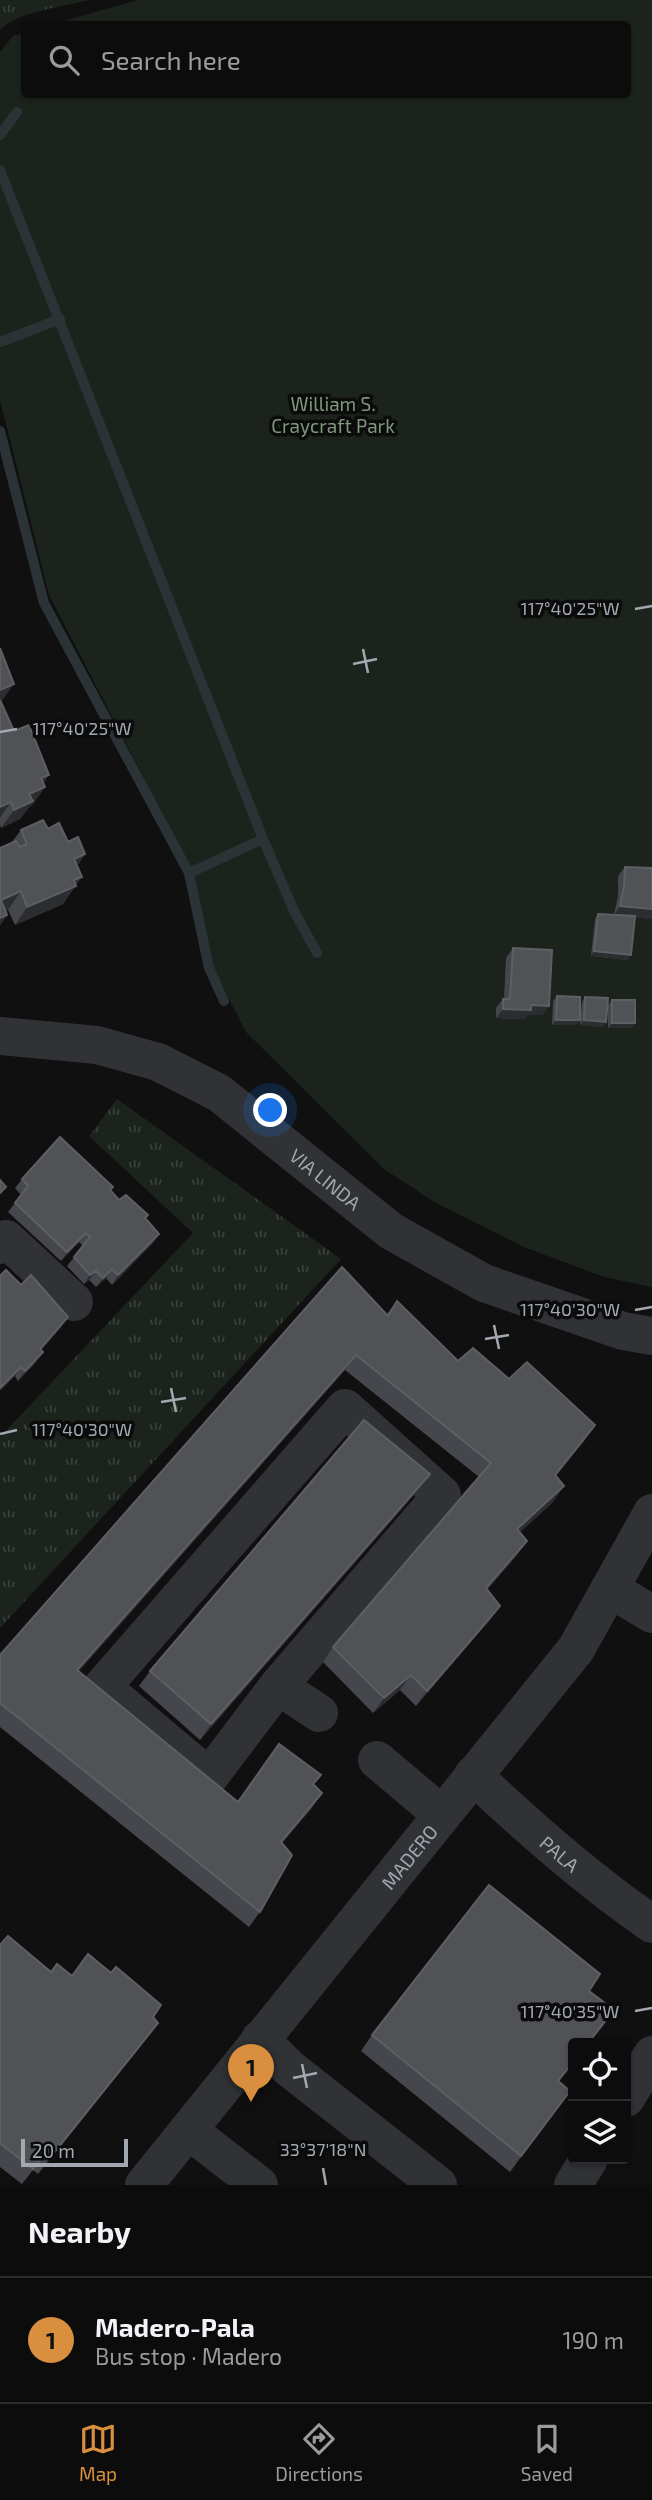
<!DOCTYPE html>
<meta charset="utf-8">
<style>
:root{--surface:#0c0c0d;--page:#151516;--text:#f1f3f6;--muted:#9a9b9d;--line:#2c2c2e;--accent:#da8f3e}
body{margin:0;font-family:"Exo 2",sans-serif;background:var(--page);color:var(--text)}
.controls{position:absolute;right:21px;bottom:21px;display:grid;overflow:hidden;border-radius:7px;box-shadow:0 2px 5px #0004}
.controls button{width:63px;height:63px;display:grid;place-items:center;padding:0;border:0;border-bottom:2px solid var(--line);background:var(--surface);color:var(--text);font:35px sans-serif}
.scale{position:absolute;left:21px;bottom:18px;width:107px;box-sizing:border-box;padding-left:7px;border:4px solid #a2a8b0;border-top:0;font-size:19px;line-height:24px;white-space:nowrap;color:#a2a8b0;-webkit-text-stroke:5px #0b0b0c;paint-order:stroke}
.you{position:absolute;left:271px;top:1111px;width:24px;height:24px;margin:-18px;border:5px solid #fff;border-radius:50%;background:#1a73e8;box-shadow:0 0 0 10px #1a73e833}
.badge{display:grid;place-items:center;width:46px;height:46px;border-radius:50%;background:var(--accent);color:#111;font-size:23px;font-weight:700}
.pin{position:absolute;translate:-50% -58px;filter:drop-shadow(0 2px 4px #0008)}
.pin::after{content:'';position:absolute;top:37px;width:24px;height:21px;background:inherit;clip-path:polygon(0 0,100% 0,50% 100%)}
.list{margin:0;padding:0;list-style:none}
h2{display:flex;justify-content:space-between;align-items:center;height:91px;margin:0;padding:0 28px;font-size:30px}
h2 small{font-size:23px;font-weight:400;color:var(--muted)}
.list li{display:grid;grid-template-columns:46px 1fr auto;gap:21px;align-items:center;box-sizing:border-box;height:126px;padding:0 28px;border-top:2px solid var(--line)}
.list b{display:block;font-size:26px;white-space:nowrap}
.list p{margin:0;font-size:23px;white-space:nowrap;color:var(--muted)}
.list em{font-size:23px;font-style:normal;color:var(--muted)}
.icon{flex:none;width:38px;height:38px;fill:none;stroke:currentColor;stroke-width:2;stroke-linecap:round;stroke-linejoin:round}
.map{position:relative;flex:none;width:652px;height:2185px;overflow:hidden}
.search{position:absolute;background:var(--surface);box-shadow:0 2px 5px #0004;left:21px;right:21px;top:21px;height:77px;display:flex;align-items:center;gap:18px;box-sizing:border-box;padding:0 24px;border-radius:7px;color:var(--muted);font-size:26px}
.sheet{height:217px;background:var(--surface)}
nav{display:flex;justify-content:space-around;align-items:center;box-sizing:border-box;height:98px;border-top:2px solid var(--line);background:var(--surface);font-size:19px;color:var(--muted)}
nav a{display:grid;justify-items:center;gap:4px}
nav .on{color:var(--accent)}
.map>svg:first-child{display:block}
.grass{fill:url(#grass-tufts)}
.green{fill:#1c231c}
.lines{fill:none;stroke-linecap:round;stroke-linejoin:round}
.stream{stroke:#2b3337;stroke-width:10}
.minor{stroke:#313235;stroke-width:38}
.wall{fill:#46474c}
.shaded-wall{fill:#2c2d30}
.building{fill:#505256;stroke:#5d5f64;stroke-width:2}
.ticks{fill:none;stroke:#a2a8b0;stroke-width:2.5}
.labels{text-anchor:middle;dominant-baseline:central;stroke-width:7;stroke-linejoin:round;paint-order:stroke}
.park-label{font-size:19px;fill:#7e997b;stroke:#0b0b0c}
.street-label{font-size:19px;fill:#a2a8b0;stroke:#0b0b0c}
.ticks-label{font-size:18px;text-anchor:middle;fill:#a2a8b0;stroke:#0b0b0c;stroke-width:7;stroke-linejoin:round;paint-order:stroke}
</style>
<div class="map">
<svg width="652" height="2185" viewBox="0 0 652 2185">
<defs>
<pattern id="grass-tufts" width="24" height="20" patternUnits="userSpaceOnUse" patternTransform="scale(1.75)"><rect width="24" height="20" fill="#1c231c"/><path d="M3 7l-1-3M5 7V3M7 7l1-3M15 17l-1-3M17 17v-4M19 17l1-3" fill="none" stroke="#3a403a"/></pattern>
</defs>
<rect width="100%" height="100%" fill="#101011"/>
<g class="grass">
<path d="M 0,0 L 90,0 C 68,5 14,13 0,30 Z"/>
<polygon points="117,1099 341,1259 0,1628 0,1437 193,1233 89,1136"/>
</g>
<polygon class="green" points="138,0 652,0 652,1287 604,1277 524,1247 436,1203 384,1169 246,1032 214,970 193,873 49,595 31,523 0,400 0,52 13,36 24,33 24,94 628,94 628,24 53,24"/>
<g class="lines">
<g class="stream">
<polyline points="0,135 17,112"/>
<polyline points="0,170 263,839 295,913 317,953"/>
<polyline points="0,342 60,319"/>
<polyline points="0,431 44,603 189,873 263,839"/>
<polyline points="189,873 209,968 224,1001"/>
</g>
<g class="minor">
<path id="s1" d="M 0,1036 L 97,1045 L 158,1062 L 219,1093 L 391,1231 L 484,1283 L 623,1331 L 652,1336"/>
<polyline points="0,1245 6,1239 74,1302"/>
<polyline points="610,1589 652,1614"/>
<polyline points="278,1686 209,1777 102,1687 345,1408 442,1495 278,1686 319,1713"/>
<polyline points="377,1760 441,1814"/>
<path id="s2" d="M 473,1775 C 530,1829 588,1880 652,1924"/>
<polyline points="260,2039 289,2068 438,2185"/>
<polyline points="626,2098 652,2055"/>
<polyline points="188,2130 259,2185"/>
<path id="s3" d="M 144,2185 L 576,1649 L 652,1513"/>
<polyline points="573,2185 589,2159"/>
</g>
</g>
<g class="wall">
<polygon points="0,648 1,702 14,731 45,787 32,805 29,807 20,819 1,828 0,825"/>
<polygon points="48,829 85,854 77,866 75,885 63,904 15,925 8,910 5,911 7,915 0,925 0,848 12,842 21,830"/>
<polygon points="625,867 652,919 635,917 628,960 591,956 595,919 598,914 614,915 618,896 618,876"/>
<polygon points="513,948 549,1006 542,1015 527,1015 524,1019 496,1018 496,1008 503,999 504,999 506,958"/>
<polygon points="557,996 580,1020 576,1025 552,1025 553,1001"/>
<polygon points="585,997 606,1022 603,1027 580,1025 582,1002"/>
<polygon points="612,1000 635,1023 631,1028 608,1028 608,1005"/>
<polygon points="22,1179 111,1191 119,1200 145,1219 159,1234 152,1244 112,1285 106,1278 96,1287 89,1280 84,1284 67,1266 83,1246 79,1242 61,1261 8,1212 21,1195 15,1188"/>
<polygon points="0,1276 61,1327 41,1350 36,1362 18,1381 15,1376"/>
<polygon points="397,1301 458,1361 509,1379 595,1425 584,1441 556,1476 553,1502 520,1532 527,1541 516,1556 487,1590 500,1606 489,1621 416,1706 400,1690 373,1713 323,1662 333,1647 479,1477 345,1370 78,1672 238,1802 314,1785 311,1809 282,1843 260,1912 249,1927 0,1727 0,1655 387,1314"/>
<polygon points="430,1474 419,1489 200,1740 139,1686 150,1671"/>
<polygon points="0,1945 51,1972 72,1976 153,2017 147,2038 38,2174 33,2170 22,2184 0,2167"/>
<polygon points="589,1991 603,2026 573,2043 573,2064 559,2081 559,2106 510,2172 361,2051 372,2035"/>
</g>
<g class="shaded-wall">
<polygon points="14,684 1,702 0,702 0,690"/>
<polygon points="49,775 39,790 45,787 32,805 29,807 20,819 1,828 14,810 41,778"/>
<polygon points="11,802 0,818 0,807"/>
<polygon points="85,854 73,872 74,859"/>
<polygon points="82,877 63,904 15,925 27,907 74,880"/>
<polygon points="21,891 8,910 0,913 1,900"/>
<polygon points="620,906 652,909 652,919 614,915"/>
<polygon points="7,915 0,925 0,918"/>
<polygon points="594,951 631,955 628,960 591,956"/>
<polygon points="531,1005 549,1006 542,1015 527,1015 524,1019 496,1018 503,1009"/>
<polygon points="556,1020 580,1020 576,1025 552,1025"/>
<polygon points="584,1020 606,1022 603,1027 580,1025"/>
<polygon points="612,1023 635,1023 631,1028 608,1028"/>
<polygon points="86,1233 79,1242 61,1261 67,1252"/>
<polygon points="159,1234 152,1244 112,1285 118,1275"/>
<polygon points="112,1269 106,1278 96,1287 103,1278"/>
<polygon points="96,1271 89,1280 84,1284 90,1275"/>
<polygon points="68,1317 61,1327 34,1359 40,1349"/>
<polygon points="43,1352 36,1362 18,1381 25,1371"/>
<polygon points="356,1355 345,1370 66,1686 77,1670"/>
<polygon points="21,1367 15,1376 0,1391 0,1388"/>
<polygon points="595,1425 584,1441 544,1490 555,1475"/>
<polygon points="430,1474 419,1489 200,1740 211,1724"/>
<polygon points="564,1486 553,1502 507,1544 517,1529"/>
<polygon points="527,1541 516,1556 475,1604 486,1588"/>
<polygon points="500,1606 489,1621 416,1706 427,1691"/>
<polygon points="411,1675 400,1690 373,1713 384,1698"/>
<polygon points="322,1793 311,1809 270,1857 281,1842"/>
<polygon points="614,2010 603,2026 589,2043 588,2043"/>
<polygon points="158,2023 147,2038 38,2174 49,2159"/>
<polygon points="570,2091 559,2106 510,2172 521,2156"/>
</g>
<g class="building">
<polygon points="0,648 14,684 0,690"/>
<polygon points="0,700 14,731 29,725 49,775 41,778 45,787 29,794 33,801 14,810 11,802 0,807"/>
<polygon points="43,820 48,829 59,823 68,842 78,837 85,854 74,859 82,877 74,880 76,886 27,907 21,891 1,900 7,915 0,918 0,848 16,841 20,847 27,844 21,830"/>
<polygon points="625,867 652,868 652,909 620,906 624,886"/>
<polygon points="598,914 635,916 631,955 594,951"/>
<polygon points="513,948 552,950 549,1006 531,1005 531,1010 503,1009 503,999 510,999"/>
<polygon points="557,996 580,997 580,1020 556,1020"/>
<polygon points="585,997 608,998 606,1022 584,1020"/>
<rect x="612" y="1000" width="23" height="23"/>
<polygon points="60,1137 113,1187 110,1190 119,1200 126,1195 148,1215 145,1218 159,1234 118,1275 112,1269 103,1278 96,1271 90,1275 74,1257 90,1237 86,1233 67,1252 15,1203 28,1186 22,1179"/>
<polygon points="0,1180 6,1187 0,1193"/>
<polygon points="342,1267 388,1316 397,1301 458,1361 473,1348 509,1379 527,1362 595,1425 555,1475 564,1486 517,1529 527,1541 486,1588 500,1606 427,1691 411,1675 384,1698 333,1647 491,1463 356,1355 77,1670 238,1802 279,1744 321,1775 313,1784 322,1793 281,1842 292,1855 260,1912 0,1703 0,1655"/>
<polygon points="6,1270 21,1285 31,1275 68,1317 40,1349 43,1352 25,1371 21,1367 0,1388 0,1276"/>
<polygon points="364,1420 430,1474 211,1724 150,1671"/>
<polygon points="489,1885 600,1974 589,1991 614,2010 588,2043 573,2043 573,2062 558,2081 570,2091 521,2156 372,2035"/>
<polygon points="8,1936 51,1972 57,1964 72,1976 88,1954 111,1973 116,1967 161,2005 153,2017 158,2023 49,2159 44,2155 33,2169 0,2143 0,1945"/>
</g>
<path class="ticks" d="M 635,609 L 652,606M 363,649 L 368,673M 353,664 L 377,659M 0,732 L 17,729M 635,1310 L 652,1307M 494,1325 L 499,1349M 485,1339 L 509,1335M 171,1388 L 176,1412M 161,1402 L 186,1398M 0,1434 L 17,1430M 635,2011 L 652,2008M 302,2064 L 307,2088M 293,2078 L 317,2073M 323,2168 L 326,2185"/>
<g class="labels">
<g class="park-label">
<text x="333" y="403">William S.<tspan x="333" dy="22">Craycraft Park</tspan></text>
</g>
<g class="street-label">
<text stroke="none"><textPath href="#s1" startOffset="366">VIA LINDA</textPath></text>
<text stroke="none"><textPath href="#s2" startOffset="117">PALA</textPath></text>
<text stroke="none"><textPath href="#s3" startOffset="422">MADERO</textPath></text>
</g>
</g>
<g class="ticks-label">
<text x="570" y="615">117°40'25"W</text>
<text x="82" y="735">117°40'25"W</text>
<text x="570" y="1316">117°40'30"W</text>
<text x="82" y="1436">117°40'30"W</text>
<text x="570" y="2018">117°40'35"W</text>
<text x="323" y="2156">33°37'18"N</text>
</g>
</svg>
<div class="controls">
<button><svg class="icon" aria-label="locate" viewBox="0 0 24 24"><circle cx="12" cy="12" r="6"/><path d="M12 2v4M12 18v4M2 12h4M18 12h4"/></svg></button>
<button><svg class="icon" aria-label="layers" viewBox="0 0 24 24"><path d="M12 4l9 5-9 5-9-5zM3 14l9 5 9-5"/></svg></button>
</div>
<div class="scale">20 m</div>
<div class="you"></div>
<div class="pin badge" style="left:251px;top:2102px">1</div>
<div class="search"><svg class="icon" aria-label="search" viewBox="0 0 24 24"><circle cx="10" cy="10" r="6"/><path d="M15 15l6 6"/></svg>Search here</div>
</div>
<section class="sheet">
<h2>Nearby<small></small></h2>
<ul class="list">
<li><span class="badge">1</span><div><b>Madero-Pala</b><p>Bus stop · Madero</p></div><em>190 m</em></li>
</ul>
</section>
<nav>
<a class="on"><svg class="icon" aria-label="map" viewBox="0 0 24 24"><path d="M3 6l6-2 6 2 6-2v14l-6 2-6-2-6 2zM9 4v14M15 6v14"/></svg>Map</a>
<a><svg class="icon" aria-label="directions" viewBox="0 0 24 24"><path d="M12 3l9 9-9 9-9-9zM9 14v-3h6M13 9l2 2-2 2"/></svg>Directions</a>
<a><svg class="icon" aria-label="saved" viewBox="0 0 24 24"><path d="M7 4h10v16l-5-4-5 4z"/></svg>Saved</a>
</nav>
